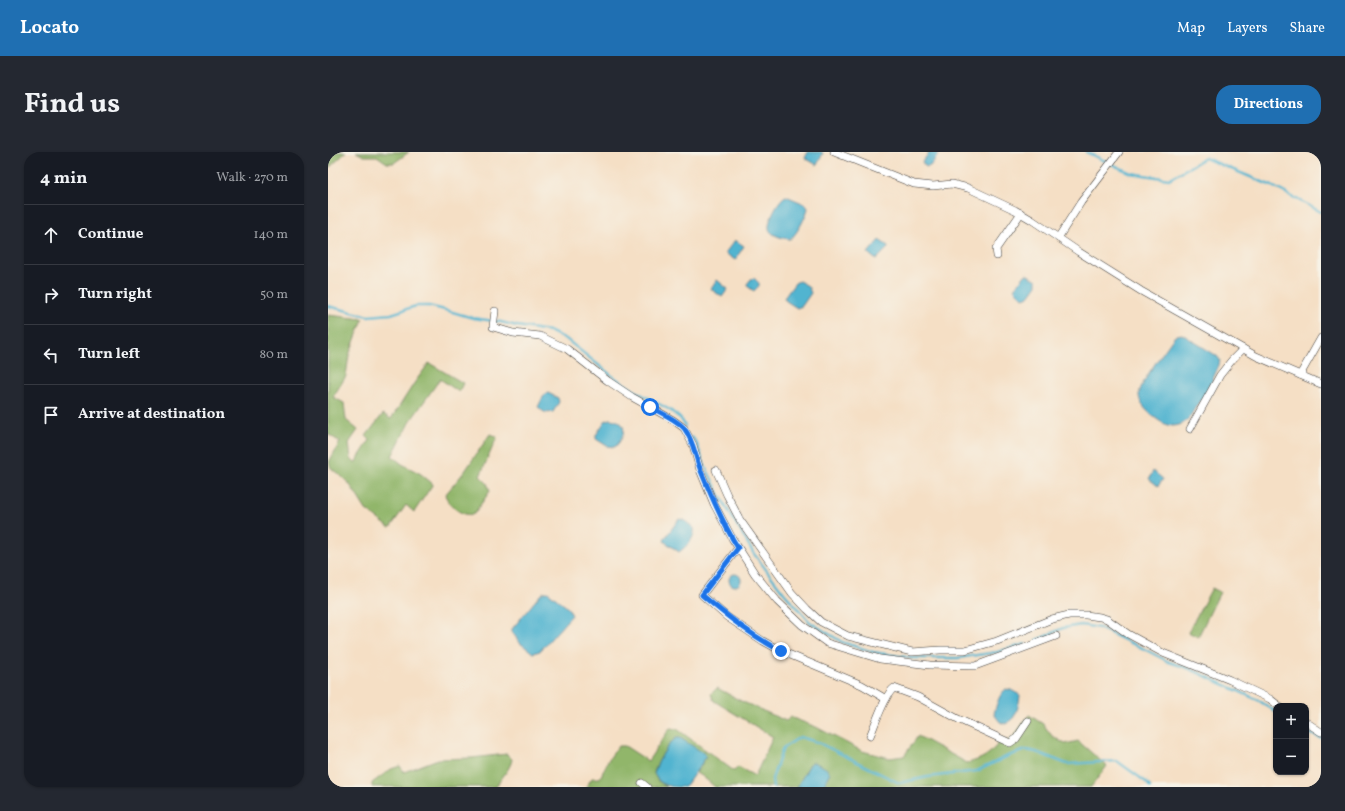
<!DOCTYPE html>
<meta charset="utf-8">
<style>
:root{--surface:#171b24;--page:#242831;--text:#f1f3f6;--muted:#9ea1a6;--line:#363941;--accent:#1f6fb2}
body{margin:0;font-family:Vollkorn,serif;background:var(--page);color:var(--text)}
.controls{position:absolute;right:12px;bottom:12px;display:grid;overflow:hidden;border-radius:8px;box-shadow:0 1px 3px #0004}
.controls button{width:36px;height:36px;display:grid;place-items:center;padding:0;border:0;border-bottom:1px solid var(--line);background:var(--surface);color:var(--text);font:20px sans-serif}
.stop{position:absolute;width:12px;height:12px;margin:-9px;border:3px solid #1a73e8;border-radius:50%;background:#fff}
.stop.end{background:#1a73e8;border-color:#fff;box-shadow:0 1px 4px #0008}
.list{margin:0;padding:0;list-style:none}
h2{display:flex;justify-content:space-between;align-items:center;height:52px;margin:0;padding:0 16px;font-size:17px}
h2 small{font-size:13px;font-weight:400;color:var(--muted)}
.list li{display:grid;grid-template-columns:26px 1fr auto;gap:12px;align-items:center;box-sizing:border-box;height:60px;padding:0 16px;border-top:1px solid var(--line)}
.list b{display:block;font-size:15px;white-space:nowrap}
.list em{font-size:13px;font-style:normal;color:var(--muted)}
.icon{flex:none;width:22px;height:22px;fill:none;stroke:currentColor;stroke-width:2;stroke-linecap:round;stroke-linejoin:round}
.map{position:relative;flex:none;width:993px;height:635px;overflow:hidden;border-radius:16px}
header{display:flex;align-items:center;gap:24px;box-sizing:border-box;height:56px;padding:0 20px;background:var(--accent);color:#fff}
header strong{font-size:19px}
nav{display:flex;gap:22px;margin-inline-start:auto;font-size:14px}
.intro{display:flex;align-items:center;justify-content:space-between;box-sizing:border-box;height:96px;padding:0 24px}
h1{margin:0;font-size:28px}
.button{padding:10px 18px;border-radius:16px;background:var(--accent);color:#fff;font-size:14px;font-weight:700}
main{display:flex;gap:24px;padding:0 24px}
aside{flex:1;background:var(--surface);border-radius:16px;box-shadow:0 1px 3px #0004}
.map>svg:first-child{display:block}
.forest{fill:#91b66a;stroke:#566943}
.water{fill:#51b4d0;stroke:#366876}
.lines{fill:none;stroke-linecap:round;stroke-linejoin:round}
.stream{stroke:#51b4d0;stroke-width:2.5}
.street-casing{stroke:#3d3935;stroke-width:8}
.street{stroke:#fff;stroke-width:7}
.route{stroke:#1a73e8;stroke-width:5}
</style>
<header>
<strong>Locato</strong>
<nav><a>Map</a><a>Layers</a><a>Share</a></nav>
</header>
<div class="intro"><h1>Find us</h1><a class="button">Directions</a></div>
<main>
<aside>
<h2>4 min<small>Walk · 270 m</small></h2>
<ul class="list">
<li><svg class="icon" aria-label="ahead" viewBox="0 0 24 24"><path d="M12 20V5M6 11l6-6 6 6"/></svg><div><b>Continue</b></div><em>140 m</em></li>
<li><svg class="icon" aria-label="right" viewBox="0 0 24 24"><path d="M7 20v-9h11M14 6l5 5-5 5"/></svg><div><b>Turn right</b></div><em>50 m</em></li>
<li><svg class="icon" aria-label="left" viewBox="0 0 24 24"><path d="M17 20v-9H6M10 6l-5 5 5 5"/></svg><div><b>Turn left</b></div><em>80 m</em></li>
<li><svg class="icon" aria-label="arrive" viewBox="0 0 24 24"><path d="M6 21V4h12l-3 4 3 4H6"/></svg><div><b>Arrive at destination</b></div></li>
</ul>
</aside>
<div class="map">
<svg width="993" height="635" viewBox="0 0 993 635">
<rect width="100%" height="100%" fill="#f7f3e8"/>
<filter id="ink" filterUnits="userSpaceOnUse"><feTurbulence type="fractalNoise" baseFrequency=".025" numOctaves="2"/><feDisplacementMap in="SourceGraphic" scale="8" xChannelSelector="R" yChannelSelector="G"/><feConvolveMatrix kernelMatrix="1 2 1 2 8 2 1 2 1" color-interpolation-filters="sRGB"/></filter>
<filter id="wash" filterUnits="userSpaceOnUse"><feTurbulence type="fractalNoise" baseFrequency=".012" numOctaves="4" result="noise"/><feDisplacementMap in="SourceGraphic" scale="16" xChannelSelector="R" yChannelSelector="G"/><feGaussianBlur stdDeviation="0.9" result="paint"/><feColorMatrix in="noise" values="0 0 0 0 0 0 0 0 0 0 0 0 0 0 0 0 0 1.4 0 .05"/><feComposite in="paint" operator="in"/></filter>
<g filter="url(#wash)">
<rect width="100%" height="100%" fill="#f5dfc5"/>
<g class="forest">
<polygon points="0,0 18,0 0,17"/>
<polygon points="28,0 81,0 66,11 59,11 49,4 36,4"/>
<polygon points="0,163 35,167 21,203 18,224 5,245 16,251 18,268 30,278 21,291 23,307 27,311 42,288 38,284 55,262 63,267 87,230 101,211 135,231 131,240 112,227 81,271 64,304 74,312 93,322 105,332 86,360 78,353 62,376 38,358 28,342 20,330 3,316 1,310 12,290 0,282"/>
<path d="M 162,282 L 169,285 L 152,324 L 159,331 L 162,339 L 146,362 C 133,365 122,354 117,343 L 137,319 Z"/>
<polygon points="884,436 892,440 870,485 860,480"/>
<path d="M 389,536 L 413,549 L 458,569 L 462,565 L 488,575 L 534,599 L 562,606 L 576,604 L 590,584 L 639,611 C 655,607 662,603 672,589 L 683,588 L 701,563 L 715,572 L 724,584 L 737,592 L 750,589 L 779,614 L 763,635 L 495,635 L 502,622 L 482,612 L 469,635 L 387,635 L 374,624 L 368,621 L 378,605 L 352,586 C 341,586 329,612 326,621 L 330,629 L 339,635 L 258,635 L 264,626 L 272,626 L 281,607 L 290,594 L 297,594 L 320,609 L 342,576 L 349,577 L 406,619 L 410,615 L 427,624 L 445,585 L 386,549 L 383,542 Z"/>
<path d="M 179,602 L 184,607 C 183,616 173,626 168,635 L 44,635 L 44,631 L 63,617 L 72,614 L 76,620 L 110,607 L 143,606 Z"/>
</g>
<g class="water">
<polygon points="480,0 494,0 495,1 489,13 477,6"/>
<polygon points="602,0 610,0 611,2 602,14 598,15 594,10"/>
<path d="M 458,44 L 477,52 L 480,56 C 479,63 468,84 462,87 C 457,87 445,84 442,79 C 437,72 451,46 458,44 Z"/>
<polygon points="407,88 416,94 407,108 397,101"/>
<polygon points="551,88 560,94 560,96 549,107 547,107 540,101"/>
<polygon points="698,122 709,128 709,133 701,144 695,146 686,137"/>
<polygon points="426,126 431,131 431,134 426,139 419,134 419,132 423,127"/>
<polygon points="389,128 400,137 394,145 383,137"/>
<polygon points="471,129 480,134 483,141 474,154 469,156 458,149 456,146 467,131"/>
<path d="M 854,182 L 889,204 L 892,208 L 891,213 L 876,247 C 865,252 864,270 851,273 C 841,276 834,271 826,265 C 820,260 811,252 811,243 C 812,230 838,197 846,185 L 849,183 Z"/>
<path d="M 220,241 L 230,246 L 231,250 L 225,260 C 218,262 215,260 210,255 L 216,243 Z"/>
<path d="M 281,267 C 300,268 299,283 287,295 L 279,294 L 268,287 L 268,283 L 277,269 Z"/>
<polygon points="825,319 835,327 830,334 821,327"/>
<path d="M 351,367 L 356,368 L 366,376 C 368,386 358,395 351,400 L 336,389 L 337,386 Z"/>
<circle cx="407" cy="428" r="6"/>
<polygon points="216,440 220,440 240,456 244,463 212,499 205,501 192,491 184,480 184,477 212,443"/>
<path d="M 678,537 L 683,538 L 692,543 C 691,553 688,569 677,572 L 672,570 L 666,562 C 668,554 671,542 678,537 Z"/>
<path d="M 348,586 L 352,586 L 377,602 L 378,605 L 357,635 C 345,635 331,635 326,621 C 330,609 338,594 348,586 Z"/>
<path d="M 485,610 C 491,613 500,615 502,622 L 495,635 L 469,635 L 482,612 Z"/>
</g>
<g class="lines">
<g class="stream">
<polyline points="758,0 803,21 841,27 877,6 944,34 993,60"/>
<polyline points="0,154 40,164 63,162 88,154 101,154 121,159 145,166 173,170 189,174 221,179 238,187 283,223 304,237 342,258 353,267 357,274"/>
<polyline points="364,285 368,290 377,314 397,353 426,402 456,441 482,470 514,490 545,500 584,506 630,506 669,500 697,492"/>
<polyline points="709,488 735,476 753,473 771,476 818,498 841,510 862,517 930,548 948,560"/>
<polyline points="978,580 993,586"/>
<polyline points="445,635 444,627 455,596 472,585 489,590 571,631 600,625 649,619 680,604 698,598 708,600 739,612 789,609 818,630 822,635"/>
</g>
</g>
</g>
<g filter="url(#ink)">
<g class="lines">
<defs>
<g id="street">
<polyline points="506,0 586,32 605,34 624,32 640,36 687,58 704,68 751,100 813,139 928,204 993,232"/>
<polyline points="730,86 753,50 791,0"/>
<polyline points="669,104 668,97 693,61"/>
<polyline points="167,159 165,175 185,181 212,184 239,197 280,229 304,245 345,268 356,276 365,293 372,318 386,352 404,386 427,422 449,449 474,473 499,491 552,507 602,513 647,514 728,484"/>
<polyline points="972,223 993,186"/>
<polyline points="862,277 892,223 904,208 915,197"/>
<polyline points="388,318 399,343 412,368 464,441 479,457 493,470 520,484 584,500 612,498 637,498 669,489 724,467 741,463 758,463 772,465 779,467 800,482 835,501 902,528 942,547 951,554"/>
<polyline points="410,396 374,443 399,465 435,489 453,499 534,533 558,547"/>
<polyline points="978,570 993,580"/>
<path d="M 542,584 C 547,573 557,542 566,536 L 590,545 L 630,567 L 682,591 L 688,587 L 700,569"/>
<polyline points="314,631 319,635"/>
</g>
</defs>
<use href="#street" class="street-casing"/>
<use href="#street" class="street"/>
</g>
</g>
<g class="lines" filter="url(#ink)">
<path class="route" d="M 322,255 C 333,261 348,267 356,276 C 366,289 367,305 373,319 C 384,346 395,372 410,396 L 374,443 C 399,464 424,484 453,499"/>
</g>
</svg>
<div class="controls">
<button>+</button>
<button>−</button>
</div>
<div class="stop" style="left:322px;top:255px"></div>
<div class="stop end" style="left:453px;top:499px"></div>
</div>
</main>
